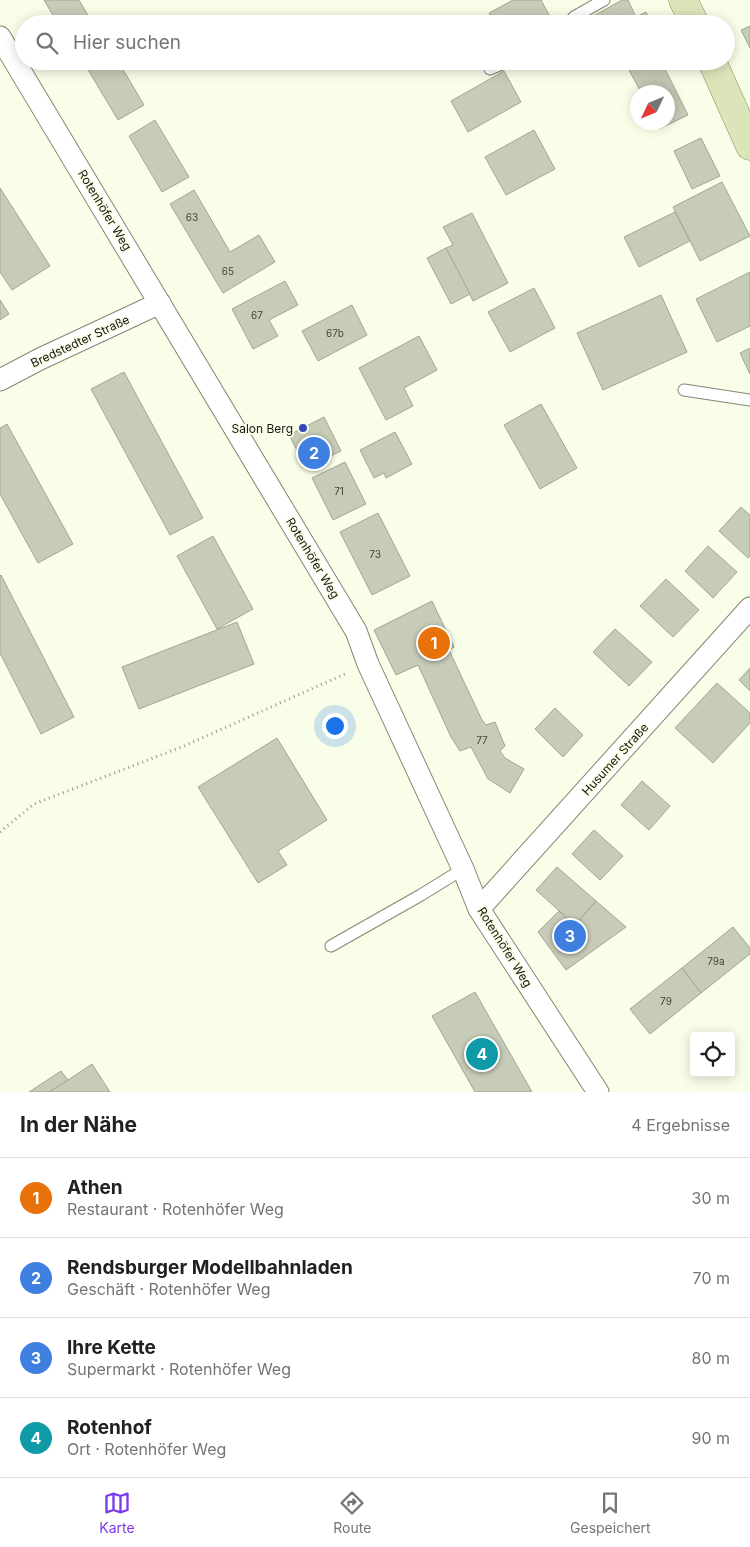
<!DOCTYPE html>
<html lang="de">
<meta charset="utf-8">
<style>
:root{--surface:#fff;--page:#f6f6f6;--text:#202124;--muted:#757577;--line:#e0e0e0;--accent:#7c3aed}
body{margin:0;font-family:Inter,sans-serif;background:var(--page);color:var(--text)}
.controls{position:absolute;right:15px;bottom:15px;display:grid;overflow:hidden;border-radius:5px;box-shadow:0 2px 12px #0003}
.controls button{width:45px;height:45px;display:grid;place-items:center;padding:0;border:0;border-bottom:1px solid var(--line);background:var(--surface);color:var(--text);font:25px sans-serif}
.compass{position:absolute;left:630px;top:85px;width:45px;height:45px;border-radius:50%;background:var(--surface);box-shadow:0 2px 12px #0003;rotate:226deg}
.you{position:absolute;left:334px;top:725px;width:18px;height:18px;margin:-12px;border:4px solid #fff;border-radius:50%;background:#1a73e8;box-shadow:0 0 0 8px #1a73e833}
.badge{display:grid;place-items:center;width:32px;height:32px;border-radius:50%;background:var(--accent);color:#fff;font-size:16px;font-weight:700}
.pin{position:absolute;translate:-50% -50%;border:2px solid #fff;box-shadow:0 1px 5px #0006}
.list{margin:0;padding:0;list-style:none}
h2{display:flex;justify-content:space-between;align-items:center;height:65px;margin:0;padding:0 20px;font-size:21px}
h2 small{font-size:16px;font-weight:400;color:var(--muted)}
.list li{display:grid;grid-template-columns:32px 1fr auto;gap:15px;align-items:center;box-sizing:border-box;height:80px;padding:0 20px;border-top:1px solid var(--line)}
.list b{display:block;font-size:19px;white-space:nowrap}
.list p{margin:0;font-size:16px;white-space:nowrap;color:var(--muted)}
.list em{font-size:16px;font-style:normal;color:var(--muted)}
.icon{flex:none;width:28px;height:28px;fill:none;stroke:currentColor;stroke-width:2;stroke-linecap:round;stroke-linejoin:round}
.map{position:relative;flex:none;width:750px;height:1092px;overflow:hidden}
.search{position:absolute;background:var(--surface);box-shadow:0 2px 12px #0003;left:15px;right:15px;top:15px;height:55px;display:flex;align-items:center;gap:12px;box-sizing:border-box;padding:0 18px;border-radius:28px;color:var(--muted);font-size:19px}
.sheet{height:385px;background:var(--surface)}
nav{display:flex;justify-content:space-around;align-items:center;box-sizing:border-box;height:70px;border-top:1px solid var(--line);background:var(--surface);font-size:14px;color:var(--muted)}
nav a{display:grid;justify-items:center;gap:2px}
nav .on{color:var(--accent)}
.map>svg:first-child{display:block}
.building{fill:#c6ccb7;stroke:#a2a793}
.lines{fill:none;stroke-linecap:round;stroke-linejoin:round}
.service-casing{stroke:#838774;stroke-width:13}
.minor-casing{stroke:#838774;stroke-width:23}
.primary-casing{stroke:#879261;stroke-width:29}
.path{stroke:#939787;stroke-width:3;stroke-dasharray:1 4;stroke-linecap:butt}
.service{stroke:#fff;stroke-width:11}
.minor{stroke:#fff;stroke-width:21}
.primary{stroke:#dce5ba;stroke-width:28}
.poi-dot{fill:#3247b9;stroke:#f9fee8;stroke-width:2}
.labels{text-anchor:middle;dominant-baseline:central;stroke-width:4;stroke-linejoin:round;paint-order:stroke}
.number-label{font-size:10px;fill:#42453a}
.street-label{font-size:12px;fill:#161811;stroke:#f9fee8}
.poi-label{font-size:12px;fill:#161811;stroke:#f9fee8;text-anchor:end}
</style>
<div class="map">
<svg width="750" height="1092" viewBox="0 0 750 1092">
<rect width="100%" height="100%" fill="#f9fee8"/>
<g class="building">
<polygon points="44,0 79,0 93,24 58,24"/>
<polygon points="513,0 541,0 554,24 496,24 489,13"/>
<polygon points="622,0 628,0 636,17 646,12 652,24 579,24"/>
<polygon points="750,26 750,48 741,30"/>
<polygon points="88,61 118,61 144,105 118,120 84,63"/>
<polygon points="648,61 661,61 688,115 659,129 656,122 668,122 668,92 641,92 629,70"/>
<polygon points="504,71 521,102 468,132 451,101"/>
<polygon points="155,120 189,177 162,192 129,136"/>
<polygon points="534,130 555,169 506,195 485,157"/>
<polygon points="701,138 720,176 692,189 674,151"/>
<polygon points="722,182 750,236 700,261 673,207"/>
<polygon points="0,188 50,266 12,290 0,272"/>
<polygon points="194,190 230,252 259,235 275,262 223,293 170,204"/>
<polygon points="675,212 690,241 639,267 624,237"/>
<polygon points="472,213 508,283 473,301 446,248 453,245 443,227"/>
<polygon points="446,248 470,294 451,304 427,258"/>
<polygon points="750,272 750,326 717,342 696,299"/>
<polygon points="285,281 298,305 269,320 278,336 253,349 232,309"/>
<polygon points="534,288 555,328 510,352 488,312"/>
<polygon points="661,295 687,352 603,390 577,333"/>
<polygon points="0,300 9,314 0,320"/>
<polygon points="352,305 367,335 318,361 302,331"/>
<polygon points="419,336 437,370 404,388 413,406 386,420 359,368"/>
<polygon points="750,348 750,374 740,353"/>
<polygon points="124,372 203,518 170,535 91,389"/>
<polygon points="541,404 577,468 540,489 504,425"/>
<polygon points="324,417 341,451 306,468 289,435"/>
<polygon points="7,424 73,544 38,563 0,494 0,428"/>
<polygon points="395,432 412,464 386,478 384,473 374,478 360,450"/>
<polygon points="345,462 366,504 333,520 312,478"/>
<polygon points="741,507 750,515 750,556 748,558 719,531"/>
<polygon points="378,513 410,576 372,595 340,532"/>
<polygon points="213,536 253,609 217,629 177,556"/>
<polygon points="708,546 737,572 713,598 685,571"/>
<polygon points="1,575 74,717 41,734 0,653 0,576"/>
<polygon points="666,579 699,610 673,637 640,606"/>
<polygon points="432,601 454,647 449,650 482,720 486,725 495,722 505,746 500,751 505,758 524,769 510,793 488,779 471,747 460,751 451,737 418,665 396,675 374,630"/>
<polygon points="237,622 254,664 139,709 122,667"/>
<polygon points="615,629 652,662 629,686 593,652"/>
<polygon points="750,668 750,691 739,680"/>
<polygon points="717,683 750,713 750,723 713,763 675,728"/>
<polygon points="555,708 583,735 563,757 535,729"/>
<polygon points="277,738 327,820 278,851 287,865 258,883 198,787"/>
<polygon points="642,781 670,806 649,830 621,805"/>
<polygon points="594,830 623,856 600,880 572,854"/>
<polygon points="557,867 596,901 575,925 536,890"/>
<polygon points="596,901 626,927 566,970 538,932 559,911 575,925"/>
<polygon points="733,927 750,948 750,954 701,993 682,968"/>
<polygon points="682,968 701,993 650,1034 630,1009"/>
<polygon points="475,992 532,1092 475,1092 432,1016"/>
<polygon points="92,1064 110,1092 49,1092 68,1080"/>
<polygon points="61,1071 68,1080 49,1092 29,1092"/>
</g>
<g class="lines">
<defs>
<g id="service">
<polyline points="568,24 574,17 604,0"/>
<polyline points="490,69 509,61"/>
<polyline points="684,390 750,400"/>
<polyline points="331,946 421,895 463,869"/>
</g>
<g id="minor">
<polyline points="0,37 356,631 368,664 463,869 479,909 598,1092"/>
<polyline points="0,380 40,359 160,303"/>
<polyline points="479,909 750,608"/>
</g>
<g id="primary">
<polyline points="683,0 695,24"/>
<polyline points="712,61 750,146"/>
</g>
</defs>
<use href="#service" class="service-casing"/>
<use href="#minor" class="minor-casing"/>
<use href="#primary" class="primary-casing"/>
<polyline class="path" points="0,832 34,804 184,746 347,673"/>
<use href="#service" class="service"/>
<use href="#minor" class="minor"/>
<use href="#primary" class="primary"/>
</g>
<circle class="poi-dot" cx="303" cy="428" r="5"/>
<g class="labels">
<g class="number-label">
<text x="192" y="217">63</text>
<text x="228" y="271">65</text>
<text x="257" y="315">67</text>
<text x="335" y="333">67b</text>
<text x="339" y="491">71</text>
<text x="375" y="554">73</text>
<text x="482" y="740">77</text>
<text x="716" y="961">79a</text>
<text x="666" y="1001">79</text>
</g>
<g class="street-label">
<text transform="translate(105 210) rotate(59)">Rotenhöfer Weg</text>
<text transform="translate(80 341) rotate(-25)">Bredstedter Straße</text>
<text transform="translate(313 558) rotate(59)">Rotenhöfer Weg</text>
<text transform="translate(615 759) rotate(-48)">Husumer Straße</text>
<text transform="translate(505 947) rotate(58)">Rotenhöfer Weg</text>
</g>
<g class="poi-label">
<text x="293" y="428">Salon Berg</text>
</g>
</g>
</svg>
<div class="controls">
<button><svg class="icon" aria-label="locate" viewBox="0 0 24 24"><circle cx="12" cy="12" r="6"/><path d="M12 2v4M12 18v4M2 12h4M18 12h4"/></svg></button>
</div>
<svg class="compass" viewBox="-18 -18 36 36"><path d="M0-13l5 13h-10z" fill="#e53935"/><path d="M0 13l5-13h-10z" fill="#757577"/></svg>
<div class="you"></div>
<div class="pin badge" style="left:434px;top:643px;background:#e8710a">1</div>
<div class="pin badge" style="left:314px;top:453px;background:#3f7fe0">2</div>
<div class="pin badge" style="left:570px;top:936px;background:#3f7fe0">3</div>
<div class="pin badge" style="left:482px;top:1054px;background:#0f9aa8">4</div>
<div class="search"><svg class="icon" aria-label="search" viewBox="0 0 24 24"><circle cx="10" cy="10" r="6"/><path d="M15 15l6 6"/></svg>Hier suchen</div>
</div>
<section class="sheet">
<h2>In der Nähe<small>4 Ergebnisse</small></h2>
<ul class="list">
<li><span class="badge" style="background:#e8710a">1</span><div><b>Athen</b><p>Restaurant · Rotenhöfer Weg</p></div><em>30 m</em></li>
<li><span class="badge" style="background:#3f7fe0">2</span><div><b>Rendsburger Modellbahnladen</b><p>Geschäft · Rotenhöfer Weg</p></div><em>70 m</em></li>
<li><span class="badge" style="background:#3f7fe0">3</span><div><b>Ihre Kette</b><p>Supermarkt · Rotenhöfer Weg</p></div><em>80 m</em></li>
<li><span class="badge" style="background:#0f9aa8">4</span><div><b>Rotenhof</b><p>Ort · Rotenhöfer Weg</p></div><em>90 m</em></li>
</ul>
</section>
<nav>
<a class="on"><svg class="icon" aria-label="map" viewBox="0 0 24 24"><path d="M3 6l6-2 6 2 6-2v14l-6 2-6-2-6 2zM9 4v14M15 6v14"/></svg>Karte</a>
<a><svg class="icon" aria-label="directions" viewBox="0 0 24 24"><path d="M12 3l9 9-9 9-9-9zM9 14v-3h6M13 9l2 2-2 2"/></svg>Route</a>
<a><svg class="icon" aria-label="saved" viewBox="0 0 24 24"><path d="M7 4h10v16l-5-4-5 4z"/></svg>Gespeichert</a>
</nav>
